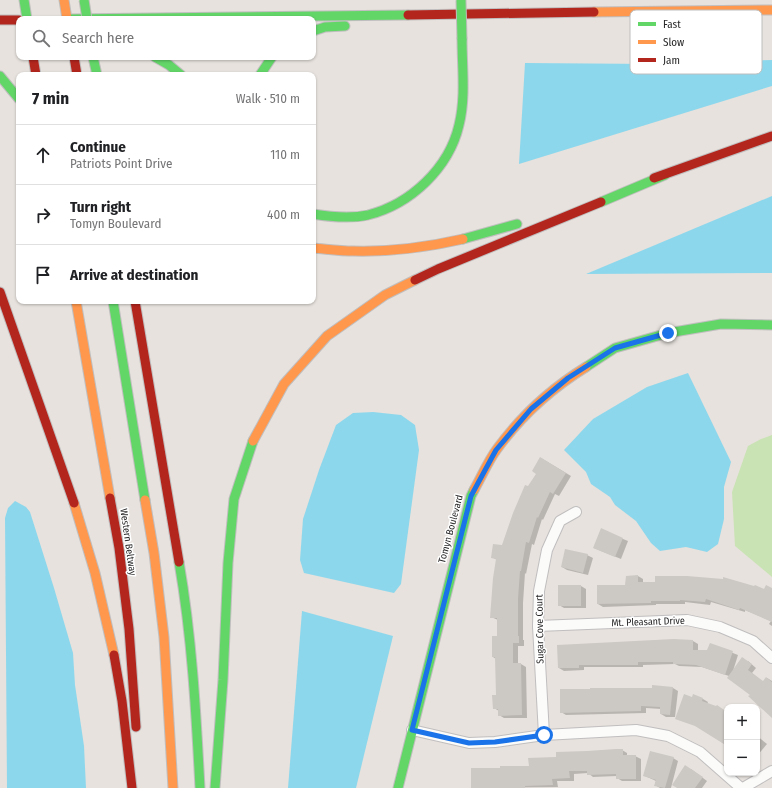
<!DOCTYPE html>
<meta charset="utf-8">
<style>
:root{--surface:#fff;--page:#f6f6f6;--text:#202124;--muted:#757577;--line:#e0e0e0}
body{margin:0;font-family:"Fira Sans Condensed",sans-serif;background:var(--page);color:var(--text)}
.controls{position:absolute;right:12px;bottom:12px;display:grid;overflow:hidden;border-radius:8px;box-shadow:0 1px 3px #0004}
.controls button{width:36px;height:36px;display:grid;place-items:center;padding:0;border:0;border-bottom:1px solid var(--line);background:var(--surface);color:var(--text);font:20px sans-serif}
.stop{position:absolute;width:12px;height:12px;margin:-9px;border:3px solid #1a73e8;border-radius:50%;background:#fff}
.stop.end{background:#1a73e8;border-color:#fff;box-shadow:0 1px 4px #0008}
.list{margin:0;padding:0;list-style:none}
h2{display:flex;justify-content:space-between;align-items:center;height:52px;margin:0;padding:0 16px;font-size:17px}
h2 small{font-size:13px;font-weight:400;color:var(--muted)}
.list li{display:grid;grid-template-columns:26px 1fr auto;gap:12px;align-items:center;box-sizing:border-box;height:60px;padding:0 16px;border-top:1px solid var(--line)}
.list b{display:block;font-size:15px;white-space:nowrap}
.list p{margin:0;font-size:13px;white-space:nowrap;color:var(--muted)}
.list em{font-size:13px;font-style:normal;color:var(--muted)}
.icon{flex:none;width:22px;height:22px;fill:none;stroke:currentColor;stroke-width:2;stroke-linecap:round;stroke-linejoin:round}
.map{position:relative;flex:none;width:772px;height:788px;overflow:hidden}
.search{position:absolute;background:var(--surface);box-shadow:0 1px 3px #0004;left:16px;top:16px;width:300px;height:44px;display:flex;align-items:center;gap:10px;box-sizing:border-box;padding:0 14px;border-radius:8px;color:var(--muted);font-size:15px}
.panel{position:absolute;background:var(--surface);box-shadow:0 1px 3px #0004;left:16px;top:72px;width:300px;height:232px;border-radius:8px}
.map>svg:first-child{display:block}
.green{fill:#c9e3b4}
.water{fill:#8dd7ec}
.shadow{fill:#0003}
.building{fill:#ccc8c4}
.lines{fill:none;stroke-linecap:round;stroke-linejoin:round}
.street-casing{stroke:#c0bebf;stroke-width:12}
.fast-casing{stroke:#c0bebf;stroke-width:11}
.slow-casing{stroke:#c0bebf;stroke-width:11}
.jam-casing{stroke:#c0bebf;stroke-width:11}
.street{stroke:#fbfbfa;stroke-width:10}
.fast{stroke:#63d668;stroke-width:9}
.slow{stroke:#ff974d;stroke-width:9}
.jam{stroke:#b3261e;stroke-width:9}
.fast-bridge-casing{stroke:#bfbdbc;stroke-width:11;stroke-linecap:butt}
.fast-bridge{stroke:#63d668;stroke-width:9}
.route{stroke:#1a73e8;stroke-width:5}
.labels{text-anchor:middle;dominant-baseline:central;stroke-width:3;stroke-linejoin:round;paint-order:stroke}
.street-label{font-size:10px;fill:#282828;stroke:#fff}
.key{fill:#fff;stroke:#bebebe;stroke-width:1}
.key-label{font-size:11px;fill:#282828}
</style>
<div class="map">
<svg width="772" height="788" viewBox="0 0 772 788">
<rect width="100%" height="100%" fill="#e7e2dd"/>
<polygon class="green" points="772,435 772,577 735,546 732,492 748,446 761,439"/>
<g class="water">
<polygon points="772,60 772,86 519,164 525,63 654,64"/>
<polygon points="772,196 772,273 586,274"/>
<polygon points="688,373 731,462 724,487 724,519 718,544 707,552 686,547 660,551 651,543 636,521 615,505 610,497 591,484 586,472 564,450 593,419 647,387"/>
<polygon points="373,412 401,415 415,425 419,450 401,584 394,593 304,573 300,560 303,519 319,470 336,425 353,413"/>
<polygon points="15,501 26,507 30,512 54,588 73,653 75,685 84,746 86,788 7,788 5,518 8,508"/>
<polygon points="302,611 393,636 356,788 288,788"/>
</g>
<g class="shadow">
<polygon points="541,458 571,476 559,496 555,494 543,520 542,519 534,545 532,544 526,574 525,573 523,603 523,640 524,640 524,646 518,646 518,664 521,664 526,667 527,718 504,718 499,715 499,711 494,708 497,696 496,659 493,657 498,637 498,620 491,617 497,560 492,557 503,546 529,487 537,473"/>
<polygon points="601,530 628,541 621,559 594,548"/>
<polygon points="587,555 593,558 588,575 567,570 562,567"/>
<polygon points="638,576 643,579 643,583 765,590 772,589 772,626 769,624 771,621 745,610 745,612 711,602 710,605 685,602 685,604 656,604 656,605 603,607 598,604 626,586"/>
<polygon points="559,586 581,586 586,589 586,608 564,608 559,605"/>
<polygon points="693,641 698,644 698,651 708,651 710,644 738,655 733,671 748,661 756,668 752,673 763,682 767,678 772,681 772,717 751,695 729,676 702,667 679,666 675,664 643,665 643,667 584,667 584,670 564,671 559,668"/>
<polygon points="673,688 678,691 675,717 666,717 661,714 661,709 646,708 646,713 566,715 561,712"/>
<polygon points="692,698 703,699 708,702 707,704 727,713 727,745"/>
<polygon points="757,736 767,744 757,756"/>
<polygon points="622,750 627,753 627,756 635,756 641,759 641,781 622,781 617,778 617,776 593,777 588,773 574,774 574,781 557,781 558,787 472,788 501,769 530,767 558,758"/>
<polygon points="673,758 678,761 671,788 660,788 655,785 656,781 645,776"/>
<polygon points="691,769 707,781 702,788 679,788"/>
</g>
<g class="building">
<polygon points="540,457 566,473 553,494 550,492 538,518 537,517 529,543 526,542 521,571 520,571 518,599 518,636 519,636 519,643 513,643 513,663 521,663 522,715 498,716 498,709 493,709 492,695 496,695 495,657 492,657 492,636 497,636 497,618 490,618 493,578 496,559 491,558 493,544 502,545 513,513 525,485 528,486 536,474 532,471"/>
<polygon points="601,528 623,538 615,557 593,548"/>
<polygon points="565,549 588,554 583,573 561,567"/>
<polygon points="638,575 638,582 655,582 655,576 687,576 723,579 723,577 754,586 755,585 764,589 766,585 772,588 772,622 740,608 739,610 706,599 705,602 680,600 680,601 651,601 651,603 597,604 597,585 625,585 626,576"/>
<rect x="558" y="585" width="23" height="21"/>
<polygon points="674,639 693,640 693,650 707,650 710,643 733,651 725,675 696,665 673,664 673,662 638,662 638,665 579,665 579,668 558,668 557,645"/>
<polygon points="742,657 752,664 748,670 763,681 766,677 772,682 772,718 748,696 750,695 727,678"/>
<polygon points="652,685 673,687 670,715 660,714 660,707 641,706 641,711 560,713 560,689 590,689 590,688 652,688"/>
<polygon points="684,694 692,697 693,694 703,698 702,701 716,706 717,705 727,712 727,746 695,726 675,719"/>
<polygon points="616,749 623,749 623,755 636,755 636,779 616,779 616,774 587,775 587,771 569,771 570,778 552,779 553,785 525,786 525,788 471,788 471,768 500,768 500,766 529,766 528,758 556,757 556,752 587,751"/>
<polygon points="650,751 674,757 665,788 654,786 656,780 643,776"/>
<polygon points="685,765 703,777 695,788 677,788 672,785"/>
</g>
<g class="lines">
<defs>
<g id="street">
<polyline points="538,626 687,620 720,627 753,641 772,658"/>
<polyline points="412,730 469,743 495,742 544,735 636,730 668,736 700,752 741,788"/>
<polyline points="544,735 538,626 539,591 547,550 560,521 576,512"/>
<polyline points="743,788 772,771"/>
</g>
<g id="fast">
<polyline points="24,0 27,19"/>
<polyline points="68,19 408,15"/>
<polyline points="313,31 325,27 345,26"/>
<polyline points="93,57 97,75"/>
<polyline points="155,57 169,65 181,75"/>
<polyline points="260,75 272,57"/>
<polyline points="0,76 19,99"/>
<polyline points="601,202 665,175"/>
<path d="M 313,214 C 331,217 350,219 368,215 C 411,204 449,168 459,125 C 466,97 462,67 462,39"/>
<polyline points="463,239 517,224"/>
<polyline points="113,301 145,500"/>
<polyline points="586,367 615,348 668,333 721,324 772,325"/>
<path d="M 179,562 C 192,637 196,712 200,788"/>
<polyline points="215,788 223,680 228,563 234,499 253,441"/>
<polyline points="398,788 471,496 474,490"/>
</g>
<g id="slow">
<polyline points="64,0 67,19"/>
<polyline points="594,12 772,10"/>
<path d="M 313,248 C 326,249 340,251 353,251 C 390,252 428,247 463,239"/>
<polyline points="76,301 110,498"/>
<polyline points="253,441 284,384 327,336 385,295 415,280"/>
<path d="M 474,490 C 482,476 488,461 497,449 C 521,416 552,388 586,367"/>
<polyline points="145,500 154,553 164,637 173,788"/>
<polyline points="74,503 95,573 114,655"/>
</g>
<g id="jam">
<polyline points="408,15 594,12"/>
<polyline points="0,20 19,20"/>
<polyline points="33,57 36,75"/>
<polyline points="74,57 77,75"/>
<polyline points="654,178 772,136"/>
<polyline points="415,280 438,269 601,202"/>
<polyline points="0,292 74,503"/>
<polyline points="135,301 179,562"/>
<polyline points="110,498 119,548 129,629 136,727"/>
<polyline points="114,655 122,701 132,788"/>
</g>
</defs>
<use href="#street" class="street-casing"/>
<use href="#fast" class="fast-casing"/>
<use href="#slow" class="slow-casing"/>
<use href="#jam" class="jam-casing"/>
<use href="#street" class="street"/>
<use href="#fast" class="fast"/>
<use href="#slow" class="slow"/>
<use href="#jam" class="jam"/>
<defs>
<g id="fast-bridge">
<polyline points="84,0 87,19"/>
<polyline points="461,0 462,39"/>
</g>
</defs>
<use href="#fast-bridge" class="fast-bridge-casing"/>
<use href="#fast-bridge" class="fast-bridge"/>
</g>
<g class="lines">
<polyline class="route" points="544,735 495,742 469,743 412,730 471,496 496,450 531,409 568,378 615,348 668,333"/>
</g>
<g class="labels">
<g class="street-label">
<text transform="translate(451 529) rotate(-75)">Tomyn Boulevard</text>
<text transform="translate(128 542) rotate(82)">Western Beltway</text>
<text transform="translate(648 622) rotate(-2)">Mt. Pleasant Drive</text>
<text transform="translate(540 629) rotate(-91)">Sugar Cove Court</text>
</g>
</g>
<rect x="630" y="10" width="132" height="64" rx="6" class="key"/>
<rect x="638" y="22" width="18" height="4" fill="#63d668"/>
<rect x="638" y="40" width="18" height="4" fill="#ff974d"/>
<rect x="638" y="58" width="18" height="4" fill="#b3261e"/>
<g class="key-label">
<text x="663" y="28">Fast</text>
<text x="663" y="46">Slow</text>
<text x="663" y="64">Jam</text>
</g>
</svg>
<div class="controls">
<button>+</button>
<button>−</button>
</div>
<div class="stop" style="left:544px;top:735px"></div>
<div class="stop end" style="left:668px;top:333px"></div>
<div class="search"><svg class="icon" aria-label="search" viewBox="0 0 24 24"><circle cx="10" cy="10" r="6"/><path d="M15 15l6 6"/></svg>Search here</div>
<section class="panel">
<h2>7 min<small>Walk · 510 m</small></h2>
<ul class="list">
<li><svg class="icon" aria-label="ahead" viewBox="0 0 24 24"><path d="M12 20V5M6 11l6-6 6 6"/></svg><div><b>Continue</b><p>Patriots Point Drive</p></div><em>110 m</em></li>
<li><svg class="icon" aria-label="right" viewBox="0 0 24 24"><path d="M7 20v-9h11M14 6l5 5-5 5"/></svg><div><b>Turn right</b><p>Tomyn Boulevard</p></div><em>400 m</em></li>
<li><svg class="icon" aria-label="arrive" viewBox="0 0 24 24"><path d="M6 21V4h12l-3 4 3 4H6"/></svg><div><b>Arrive at destination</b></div></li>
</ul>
</section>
</div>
